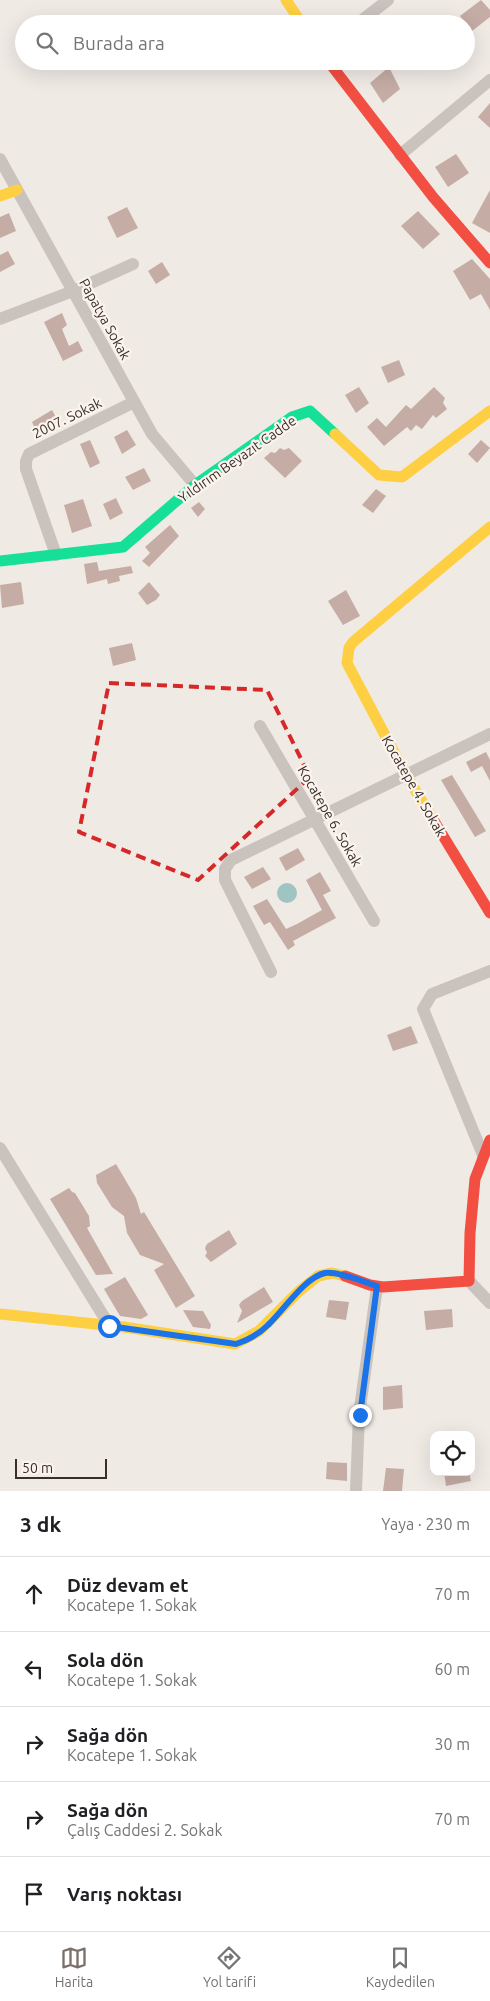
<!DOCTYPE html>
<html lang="tr">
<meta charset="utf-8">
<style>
:root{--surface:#fff;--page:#f2f2f2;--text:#202124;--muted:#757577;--line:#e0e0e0;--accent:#7a706b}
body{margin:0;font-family:Ubuntu,sans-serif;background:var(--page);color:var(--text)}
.controls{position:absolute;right:15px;bottom:15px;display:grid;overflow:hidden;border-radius:10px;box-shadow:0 5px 20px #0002}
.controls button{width:45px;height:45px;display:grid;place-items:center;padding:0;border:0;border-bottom:1px solid var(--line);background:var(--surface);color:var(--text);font:25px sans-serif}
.scale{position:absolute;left:15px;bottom:12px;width:92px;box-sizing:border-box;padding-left:5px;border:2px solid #3b2e2a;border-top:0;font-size:14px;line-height:18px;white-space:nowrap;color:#3b2e2a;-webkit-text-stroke:4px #fbf4ed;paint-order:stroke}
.stop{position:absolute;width:15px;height:15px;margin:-11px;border:4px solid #1a73e8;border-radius:50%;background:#fff}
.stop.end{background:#1a73e8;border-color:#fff;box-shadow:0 1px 5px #0008}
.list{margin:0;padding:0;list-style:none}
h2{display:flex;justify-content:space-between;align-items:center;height:65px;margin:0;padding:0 20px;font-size:21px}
h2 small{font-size:16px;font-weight:400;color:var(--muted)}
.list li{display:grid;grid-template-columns:32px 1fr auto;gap:15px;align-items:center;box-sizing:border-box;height:75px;padding:0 20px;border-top:1px solid var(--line)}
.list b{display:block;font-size:19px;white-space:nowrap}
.list p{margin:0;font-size:16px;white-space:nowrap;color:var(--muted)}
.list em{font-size:16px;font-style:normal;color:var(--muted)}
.icon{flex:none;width:28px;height:28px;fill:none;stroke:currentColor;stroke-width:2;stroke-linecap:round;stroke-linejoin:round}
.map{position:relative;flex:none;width:490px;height:1491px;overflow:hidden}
.search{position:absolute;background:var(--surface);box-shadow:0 5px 20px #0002;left:15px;right:15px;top:15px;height:55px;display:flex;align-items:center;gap:12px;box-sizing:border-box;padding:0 18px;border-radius:28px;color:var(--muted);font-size:19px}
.sheet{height:440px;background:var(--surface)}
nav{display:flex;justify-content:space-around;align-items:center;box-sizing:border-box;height:70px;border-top:1px solid var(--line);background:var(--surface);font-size:14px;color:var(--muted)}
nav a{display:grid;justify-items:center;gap:2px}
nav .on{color:var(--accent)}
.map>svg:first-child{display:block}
.water{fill:#a0c4c1}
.building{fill:#c5aca5}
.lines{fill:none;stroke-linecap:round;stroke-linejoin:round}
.street{stroke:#c9c2bd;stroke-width:12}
.fast{stroke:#16e098;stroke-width:11}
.slow{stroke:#ffcf43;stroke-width:11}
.jam{stroke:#f24e42;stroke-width:11}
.route{stroke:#1a73e8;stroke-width:6}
.marked{fill:none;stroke:#d62828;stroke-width:4;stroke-dasharray:10 6;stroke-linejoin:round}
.labels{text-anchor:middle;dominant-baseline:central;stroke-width:4.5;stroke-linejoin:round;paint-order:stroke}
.street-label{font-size:14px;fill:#3b2e2a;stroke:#fbf4ed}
</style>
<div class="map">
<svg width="490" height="1491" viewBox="0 0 490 1491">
<rect width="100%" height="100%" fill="#f0eae5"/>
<circle class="water" cx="287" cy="893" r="10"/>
<g class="building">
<polygon points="481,0 490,10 490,17 472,31 460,16"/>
<polygon points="389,67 400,89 383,103 370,83"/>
<polygon points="490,103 490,128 478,117"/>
<polygon points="456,154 469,173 448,187 435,167"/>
<polygon points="490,190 490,233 472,223"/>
<polygon points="127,207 138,228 117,238 107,217"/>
<polygon points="418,211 440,234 423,249 401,226"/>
<polygon points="9,213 16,231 0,238 0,217"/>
<polygon points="8,251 15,264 0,272 0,255"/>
<polygon points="472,259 490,279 490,310 481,294 470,300 453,271"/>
<polygon points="162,262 170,275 156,284 148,271"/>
<polygon points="62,313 67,325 62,329 69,346 78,341 83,351 63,361 44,322"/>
<polygon points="399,360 405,375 388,383 381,367"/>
<polygon points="359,387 369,403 356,413 345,395"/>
<polygon points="434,387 445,398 443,403 447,409 436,418 433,415 422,429 416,425 411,431 407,427 384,446 367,427 377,418 386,427 406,405 411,409"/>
<polygon points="52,410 60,425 38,435 32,422"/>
<polygon points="127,430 136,445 122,454 114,437"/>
<polygon points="90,440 100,463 90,468 80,444"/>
<polygon points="481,440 490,448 477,463 468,454"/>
<polygon points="280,448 284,450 289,448 302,461 285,478 264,458 271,452 275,453"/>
<polygon points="144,468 151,481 133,490 125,477"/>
<polygon points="376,489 386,496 373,513 362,505"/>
<polygon points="116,498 123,513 110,520 103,504"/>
<polygon points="83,499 92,526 72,533 64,505"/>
<polygon points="199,502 205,509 198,517 191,508"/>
<polygon points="170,525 179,536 149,567 142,561 150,553 145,547"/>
<polygon points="97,562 99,571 131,566 133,573 119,576 120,581 108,584 107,579 87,584 84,564"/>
<polygon points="21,582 24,604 2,608 0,585"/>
<polygon points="149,582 160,595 156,600 147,605 138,593"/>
<polygon points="346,590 360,616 343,625 328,601"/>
<polygon points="132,643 136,660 113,666 109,648"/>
<polygon points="486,752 490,760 490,781 482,766 471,772 466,762"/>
<polygon points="452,775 486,831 475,837 441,780"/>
<polygon points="298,848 305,860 286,871 279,858"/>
<polygon points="263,867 271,879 252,889 244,877"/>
<polygon points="320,872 331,891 323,895 336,918 293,941 295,945 288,950 270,922 264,925 253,906 267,899 286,929 297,924 322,910 306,880"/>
<polygon points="411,1026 418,1043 393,1051 387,1035"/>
<polygon points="116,1164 136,1198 141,1214 144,1212 195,1296 176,1308 154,1270 164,1264 140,1255 127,1233 124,1216 112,1207 97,1183 96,1175"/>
<polygon points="69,1188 72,1192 75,1193 89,1216 90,1226 87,1228 113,1274 96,1275 50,1199"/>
<polygon points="229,1230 237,1244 211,1262 205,1256 207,1253 205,1248 207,1244"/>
<polygon points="125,1277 148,1315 141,1319 120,1316 104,1289"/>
<polygon points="264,1287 273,1302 237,1323 242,1311 239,1305 242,1301"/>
<polygon points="329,1300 349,1302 346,1320 326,1317"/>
<polygon points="452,1309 453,1327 426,1330 424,1311"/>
<polygon points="183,1310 203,1311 211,1325 210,1329 193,1327"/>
<polygon points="402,1385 403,1408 383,1410 383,1387"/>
<polygon points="327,1462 347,1463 347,1481 326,1479"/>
<polygon points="386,1468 404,1469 402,1491 383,1491"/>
<polygon points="444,1472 469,1472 471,1481 446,1486"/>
</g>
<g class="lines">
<g class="street">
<polyline points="357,24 388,0"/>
<polyline points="400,155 490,80"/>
<polyline points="0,159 152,434 195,485"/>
<polyline points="0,319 73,291 133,264"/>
<polyline points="56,555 26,469 26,461 29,454 134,402"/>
<polyline points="260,726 374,921"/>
<polyline points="271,972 225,880 225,869 231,860 490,734"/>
<polyline points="0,1148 109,1325"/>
<polyline points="483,1155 423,1009 432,994 490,971"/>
<polyline points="469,1281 490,1303"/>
<polyline points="356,1491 359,1415 377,1287"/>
</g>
<polyline class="fast" points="0,561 123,547 195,485 292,417 310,411 335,434"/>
<g class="slow">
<polyline points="286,0 302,24"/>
<polyline points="0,196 17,190"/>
<polyline points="335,434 379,475 402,477 490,411"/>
<polyline points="434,821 406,775 347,663 349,648 353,642 490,527"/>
<polyline points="0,1314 124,1327 235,1344 259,1331 297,1293 318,1276 332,1273 345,1276"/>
</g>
<g class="jam">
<polyline points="328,61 433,197 490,263"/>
<polyline points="434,821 490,913"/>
<polyline points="345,1276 370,1285 383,1287 469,1281 470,1233 475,1179 490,1140"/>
</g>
</g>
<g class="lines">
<path class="route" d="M 109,1326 L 236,1344 C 248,1340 259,1334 268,1325 C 283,1311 305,1277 325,1273 C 338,1271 364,1282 377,1286 L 360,1415"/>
</g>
<path class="marked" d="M 109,683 L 267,690 L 310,777 L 198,880 L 79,832 Z"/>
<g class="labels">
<g class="street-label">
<text transform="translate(105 319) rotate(61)">Papatya Sokak</text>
<text transform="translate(67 418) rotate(-26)">2007. Sokak</text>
<text transform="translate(237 459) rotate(-35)">Yıldırım Beyazıt Cadde</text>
<text transform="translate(414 786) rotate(60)">Kocatepe 4. Sokak</text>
<text transform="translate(330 816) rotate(60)">Kocatepe 6. Sokak</text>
</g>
</g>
</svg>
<div class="controls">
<button><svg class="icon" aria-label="locate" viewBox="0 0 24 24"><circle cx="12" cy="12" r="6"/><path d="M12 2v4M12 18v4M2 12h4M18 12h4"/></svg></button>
</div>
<div class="scale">50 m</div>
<div class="stop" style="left:109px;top:1326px"></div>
<div class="stop end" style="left:360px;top:1415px"></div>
<div class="search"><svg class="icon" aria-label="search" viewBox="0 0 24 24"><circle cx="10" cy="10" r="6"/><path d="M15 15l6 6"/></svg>Burada ara</div>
</div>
<section class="sheet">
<h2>3 dk<small>Yaya · 230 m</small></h2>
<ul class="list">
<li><svg class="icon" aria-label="ahead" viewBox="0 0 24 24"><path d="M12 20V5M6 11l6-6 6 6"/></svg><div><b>Düz devam et</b><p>Kocatepe 1. Sokak</p></div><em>70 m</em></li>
<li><svg class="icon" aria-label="left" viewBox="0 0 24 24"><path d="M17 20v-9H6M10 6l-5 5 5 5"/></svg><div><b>Sola dön</b><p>Kocatepe 1. Sokak</p></div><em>60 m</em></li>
<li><svg class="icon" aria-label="right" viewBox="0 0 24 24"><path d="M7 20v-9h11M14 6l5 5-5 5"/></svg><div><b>Sağa dön</b><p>Kocatepe 1. Sokak</p></div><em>30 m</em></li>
<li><svg class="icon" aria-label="right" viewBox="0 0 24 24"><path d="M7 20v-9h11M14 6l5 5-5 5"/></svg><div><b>Sağa dön</b><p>Çalış Caddesi 2. Sokak</p></div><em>70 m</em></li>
<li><svg class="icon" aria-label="arrive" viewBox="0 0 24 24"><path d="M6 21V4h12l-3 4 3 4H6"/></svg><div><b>Varış noktası</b></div></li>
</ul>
</section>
<nav>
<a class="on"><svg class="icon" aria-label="map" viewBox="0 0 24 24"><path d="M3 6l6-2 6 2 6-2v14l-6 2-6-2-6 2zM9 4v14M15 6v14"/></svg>Harita</a>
<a><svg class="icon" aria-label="directions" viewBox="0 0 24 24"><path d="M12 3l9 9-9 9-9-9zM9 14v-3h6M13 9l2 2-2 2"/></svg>Yol tarifi</a>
<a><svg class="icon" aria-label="saved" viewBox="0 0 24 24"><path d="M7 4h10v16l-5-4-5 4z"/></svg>Kaydedilen</a>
</nav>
